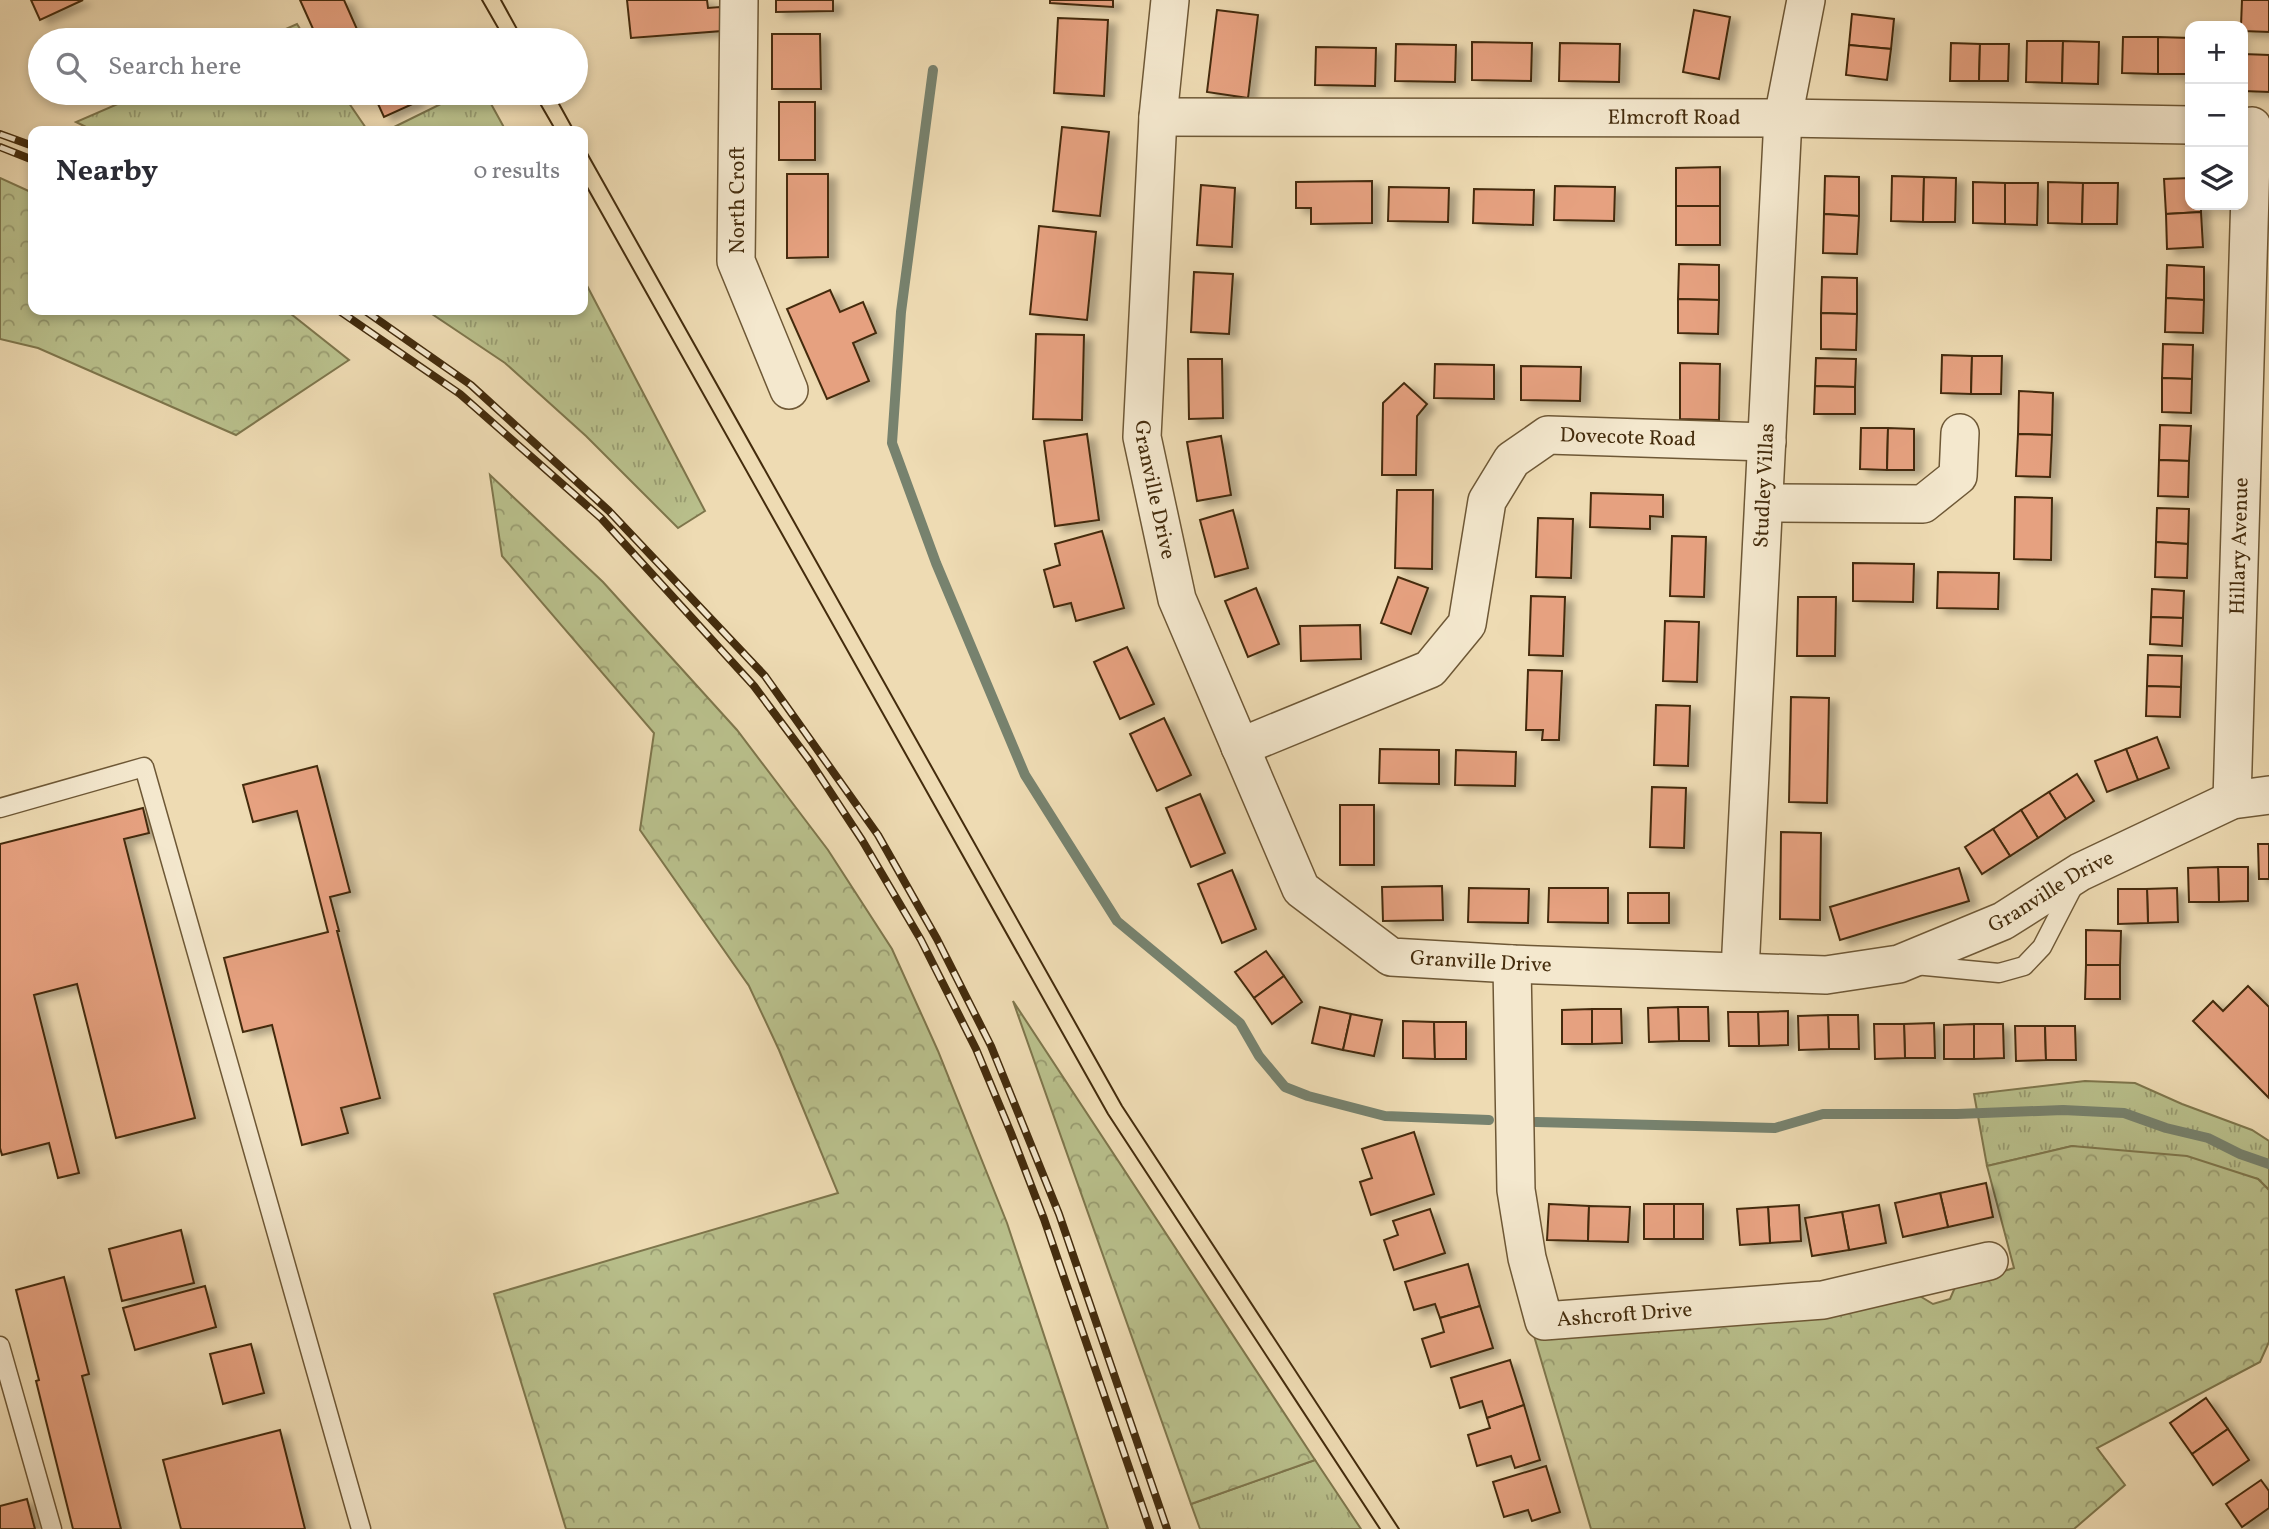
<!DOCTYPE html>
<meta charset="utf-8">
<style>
:root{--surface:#fff;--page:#f7f7f7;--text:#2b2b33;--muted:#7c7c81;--line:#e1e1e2}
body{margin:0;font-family:Vollkorn,serif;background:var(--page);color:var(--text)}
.controls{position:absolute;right:21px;top:21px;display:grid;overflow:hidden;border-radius:14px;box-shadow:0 4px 10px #0003}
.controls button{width:63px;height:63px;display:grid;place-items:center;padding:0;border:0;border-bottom:2px solid var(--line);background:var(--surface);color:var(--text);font:35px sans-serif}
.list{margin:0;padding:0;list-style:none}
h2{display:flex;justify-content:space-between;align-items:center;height:91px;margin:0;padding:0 28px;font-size:30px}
h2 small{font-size:23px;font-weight:400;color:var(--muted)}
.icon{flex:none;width:38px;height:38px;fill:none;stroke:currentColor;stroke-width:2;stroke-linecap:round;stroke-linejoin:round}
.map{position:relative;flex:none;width:2269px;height:1529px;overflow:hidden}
.search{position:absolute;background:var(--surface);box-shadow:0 4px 10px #0003;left:28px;top:28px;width:560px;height:77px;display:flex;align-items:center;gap:18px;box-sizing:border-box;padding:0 24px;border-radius:38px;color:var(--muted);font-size:26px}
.panel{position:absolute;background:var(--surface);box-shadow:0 4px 10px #0003;left:28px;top:126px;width:560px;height:189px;border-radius:14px}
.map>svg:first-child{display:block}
.grass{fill:url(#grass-tufts);stroke:#7e764c;stroke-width:2}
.forest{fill:url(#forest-crowns);stroke:#7e764c;stroke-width:2}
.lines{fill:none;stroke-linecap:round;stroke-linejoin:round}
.stream{stroke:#77826e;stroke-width:10}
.building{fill:#e6a180;stroke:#442c0d;stroke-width:2;filter:url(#shadow)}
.service-casing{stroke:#6e5836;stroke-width:21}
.minor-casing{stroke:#6e5836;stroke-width:40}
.service{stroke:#f4e8ce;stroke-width:18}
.minor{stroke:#f4e8ce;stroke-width:37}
.tram{stroke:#442c0d;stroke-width:2}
.rail-casing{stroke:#442c0d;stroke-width:8}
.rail{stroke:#f4e8ce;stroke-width:5;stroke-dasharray:16;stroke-linecap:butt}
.labels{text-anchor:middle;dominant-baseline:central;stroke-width:7;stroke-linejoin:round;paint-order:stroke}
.street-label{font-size:21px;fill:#442c0d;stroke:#f4e8ce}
</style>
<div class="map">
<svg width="2269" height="1529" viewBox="0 0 2269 1529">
<defs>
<pattern id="grass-tufts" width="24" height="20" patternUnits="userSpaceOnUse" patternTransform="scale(1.75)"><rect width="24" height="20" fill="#b9c08c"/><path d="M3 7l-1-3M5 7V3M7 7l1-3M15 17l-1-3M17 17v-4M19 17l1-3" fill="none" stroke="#989c71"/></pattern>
<pattern id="forest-crowns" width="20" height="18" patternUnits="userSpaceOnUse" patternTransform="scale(1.75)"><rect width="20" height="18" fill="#b9c08c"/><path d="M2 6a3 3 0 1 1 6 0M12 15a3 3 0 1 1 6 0" fill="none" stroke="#989c71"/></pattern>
<filter id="shadow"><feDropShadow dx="8" dy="4.5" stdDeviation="3.5" flood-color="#0004"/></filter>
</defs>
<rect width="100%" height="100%" fill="#eedbb3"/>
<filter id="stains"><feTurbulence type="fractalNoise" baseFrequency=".00286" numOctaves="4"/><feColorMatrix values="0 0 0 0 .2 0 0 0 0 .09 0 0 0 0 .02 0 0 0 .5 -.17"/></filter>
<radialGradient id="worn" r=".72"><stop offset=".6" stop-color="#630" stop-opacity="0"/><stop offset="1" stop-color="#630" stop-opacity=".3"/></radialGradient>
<g class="grass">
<polygon points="297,24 307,40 261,40"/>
<polygon points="143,93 342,93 368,131 94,131 76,122"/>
<polygon points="463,93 485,93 506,131 386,131"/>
<polygon points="583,278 705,511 678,528 586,436 505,363 426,310 583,310"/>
<polygon points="2085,1081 2135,1083 2182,1104 2252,1130 2269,1141 2269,1190 2258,1179 2072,1146 1987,1166 1974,1094"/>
<polygon points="1315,1460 1361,1529 1200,1529 1191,1504"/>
</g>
<g class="forest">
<polygon points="0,178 33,193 33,310 286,310 349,360 236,435 38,348 0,339"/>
<polygon points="490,475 603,582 737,730 828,850 892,949 938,1051 1007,1223 1108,1529 566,1529 494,1294 838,1193 779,1050 749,986 640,830 654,733 502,556"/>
<polygon points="1013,1001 1315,1460 1191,1504"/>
<polygon points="2072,1146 2187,1156 2258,1179 2269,1190 2269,1342 2260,1362 2097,1448 2125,1485 2074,1529 1591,1529 1534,1336 1716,1322 1918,1295 1933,1304 1950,1299 1956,1285 2014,1268 1987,1166"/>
</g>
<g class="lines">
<g class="stream">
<polyline points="933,70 901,312 892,443 936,563 1025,775 1117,921 1240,1023 1259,1056 1285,1087 1308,1096 1385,1116 1489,1120"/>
<polyline points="1536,1122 1775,1128 1823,1114 1957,1114 2063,1110 2124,1113 2166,1128 2208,1138 2240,1154 2269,1164"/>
</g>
</g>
<g class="building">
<polygon points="31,0 83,0 40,20"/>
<polygon points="300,0 344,0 360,36 352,40 318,40"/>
<polygon points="627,0 707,0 708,8 720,7 722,31 631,38"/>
<polygon points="776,0 833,0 833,11 776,12"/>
<polygon points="1050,0 1113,0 1113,7 1050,3"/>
<polygon points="2242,0 2269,0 2269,32 2243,31 2243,26 2241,26"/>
<polygon points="1217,10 1258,15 1248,98 1207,92"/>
<polygon points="1694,10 1730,17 1719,79 1683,72"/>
<polygon points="1852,14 1894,19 1891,49 1849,45"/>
<polygon points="1058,18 1108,20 1104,96 1054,93"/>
<polygon points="772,34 820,34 821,89 772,89"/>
<polygon points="2123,37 2158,37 2158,74 2122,73"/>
<polygon points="2158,37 2190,38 2190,74 2158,74"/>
<polygon points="2027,41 2063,41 2062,83 2026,82"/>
<polygon points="2063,41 2099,42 2098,84 2062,83"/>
<polygon points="1472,42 1532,43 1531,81 1472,80"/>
<polygon points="1560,43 1620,44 1619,82 1559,81"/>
<polygon points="1951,43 1980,44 1979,81 1950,81"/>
<polygon points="1396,44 1456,45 1455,82 1395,81"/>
<polygon points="1980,44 2009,44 2008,81 1979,81"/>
<polygon points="1849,45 1891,49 1887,80 1846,75"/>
<polygon points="1316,47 1376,48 1375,86 1315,85"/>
<polygon points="2243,54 2269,55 2269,92 2243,91"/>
<polygon points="373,93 413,93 417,102 384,117"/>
<rect x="779" y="102" width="36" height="58"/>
<polygon points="1062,127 1109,132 1100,216 1053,211"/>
<polygon points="1720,167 1720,206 1676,206 1676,168"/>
<polygon points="787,174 828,174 828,257 787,258"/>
<polygon points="1825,176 1859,177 1859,216 1824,214"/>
<polygon points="1892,176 1924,177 1923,222 1891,221"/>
<polygon points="1924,177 1956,178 1955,222 1923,222"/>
<polygon points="2190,178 2190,205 2201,205 2201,212 2166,214 2164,179"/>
<polygon points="1372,181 1372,223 1311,224 1311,208 1296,208 1296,182"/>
<polygon points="1973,182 2005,183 2005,224 1973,223"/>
<polygon points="2048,182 2083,183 2082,224 2048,223"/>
<polygon points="2005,183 2038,183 2037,225 2005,224"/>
<polygon points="2083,183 2118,183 2117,224 2082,224"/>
<polygon points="1201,185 1235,188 1232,247 1197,245"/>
<polygon points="1555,186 1615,187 1614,221 1554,220"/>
<polygon points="1389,187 1449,188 1448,222 1388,221"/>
<polygon points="1474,189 1534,190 1533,225 1473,223"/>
<rect x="1676" y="206" width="44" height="39"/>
<polygon points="2201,212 2203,247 2167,249 2166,214"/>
<polygon points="1824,214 1859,216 1857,254 1823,253"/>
<polygon points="1039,226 1096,232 1087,320 1030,314"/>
<polygon points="1679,264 1719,265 1719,300 1678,299"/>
<polygon points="2167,265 2204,267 2204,300 2166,298"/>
<polygon points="1194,272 1233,274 1229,334 1191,332"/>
<polygon points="1822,277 1857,278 1857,314 1821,313"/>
<polygon points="830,290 840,312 863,302 876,333 853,343 869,381 827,399 787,309"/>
<polygon points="2166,298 2204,300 2203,333 2165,332"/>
<polygon points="1678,299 1719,300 1718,334 1678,333"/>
<polygon points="1821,313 1857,314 1856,350 1821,349"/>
<polygon points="1036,334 1084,335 1082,420 1033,419"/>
<polygon points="2163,344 2193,345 2192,379 2162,378"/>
<polygon points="1942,355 1972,356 1971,394 1941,393"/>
<polygon points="1972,356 2002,356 2001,394 1971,394"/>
<polygon points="1816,358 1856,359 1855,387 1815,386"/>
<polygon points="1188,359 1222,359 1223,418 1189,419"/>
<polygon points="1680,363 1720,364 1719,420 1680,419"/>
<polygon points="1435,364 1494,365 1494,399 1434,398"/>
<polygon points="1521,366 1581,367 1580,401 1521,400"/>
<polygon points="2162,378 2192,379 2191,413 2162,412"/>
<polygon points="1404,383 1427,404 1417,416 1416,475 1382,475 1383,403"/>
<polygon points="1815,386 1855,387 1855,414 1814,414"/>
<polygon points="2019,391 2053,393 2052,435 2018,434"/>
<polygon points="2160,425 2191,426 2189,461 2159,460"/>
<polygon points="1861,428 1888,428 1887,470 1860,469"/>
<polygon points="1888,428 1914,429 1914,470 1887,470"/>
<polygon points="1087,434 1099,520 1055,526 1044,441"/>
<polygon points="2018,434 2052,435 2050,477 2016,476"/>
<polygon points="1221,436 1231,495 1197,501 1187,442"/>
<polygon points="2159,460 2189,461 2188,497 2158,496"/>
<polygon points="1397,490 1433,490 1432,569 1395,568"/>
<polygon points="1591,493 1663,495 1663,517 1650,516 1650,529 1590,527"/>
<polygon points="2015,497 2052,498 2051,560 2014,559"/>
<polygon points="2157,508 2189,509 2188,544 2156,542"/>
<polygon points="1233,510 1248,568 1215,577 1200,520"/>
<polygon points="1538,518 1573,519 1571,578 1536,577"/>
<polygon points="1102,531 1124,608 1076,621 1071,603 1054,607 1044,570 1060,565 1055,544"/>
<polygon points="1672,536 1706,537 1704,597 1670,596"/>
<polygon points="2156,542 2188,544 2187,578 2155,577"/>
<polygon points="1853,563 1914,564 1913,602 1853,601"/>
<polygon points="1938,572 1999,573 1998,609 1937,608"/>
<polygon points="1398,577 1428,588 1411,634 1381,623"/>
<polygon points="1256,588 1279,644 1248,657 1225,601"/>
<polygon points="2152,589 2184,591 2183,618 2151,617"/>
<polygon points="1531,596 1565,597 1563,656 1529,655"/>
<polygon points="1798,597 1836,597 1835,656 1797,656"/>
<polygon points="2151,617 2183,618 2182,646 2150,644"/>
<polygon points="1665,621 1699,622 1697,682 1663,681"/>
<polygon points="1360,625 1361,659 1301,661 1300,626"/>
<polygon points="1127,647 1154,704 1120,719 1094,662"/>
<polygon points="2148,655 2182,656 2181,687 2147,686"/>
<polygon points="1528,670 1562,671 1559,740 1542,740 1543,730 1526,730"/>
<polygon points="2147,686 2181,687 2180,717 2146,716"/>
<polygon points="1791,697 1829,698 1827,803 1789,802"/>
<polygon points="1656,705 1690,706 1688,766 1654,765"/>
<polygon points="1164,718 1191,775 1157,791 1130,734"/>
<polygon points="2157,737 2169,768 2138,780 2126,749"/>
<polygon points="1380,749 1439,750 1439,784 1379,783"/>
<polygon points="2126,749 2138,780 2107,792 2095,761"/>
<polygon points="1456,750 1516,752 1515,786 1455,785"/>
<polygon points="317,766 350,892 330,897 339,931 337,931 380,1098 341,1108 348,1133 302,1145 272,1025 243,1032 224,958 328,932 297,811 253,822 243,785"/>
<polygon points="2077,774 2094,801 2066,819 2049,792"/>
<polygon points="1652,787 1686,788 1684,848 1650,847"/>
<polygon points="2049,792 2066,819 2038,838 2021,810"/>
<polygon points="1200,794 1225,853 1191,867 1166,808"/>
<rect x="1340" y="805" width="34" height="60"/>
<polygon points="143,808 149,833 124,839 195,1118 116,1138 77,984 34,995 79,1173 58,1178 49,1143 2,1155 0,1148 0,844"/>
<polygon points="2021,810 2038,838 2010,856 1993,829"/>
<polygon points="1993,829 2010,856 1982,874 1965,847"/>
<polygon points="1781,832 1821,833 1820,920 1780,919"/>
<polygon points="2258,844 2269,844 2269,879 2259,879"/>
<polygon points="2218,867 2248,867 2248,901 2219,902"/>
<polygon points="2218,867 2219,902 2189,902 2188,868"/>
<polygon points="1959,868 1969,901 1840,940 1830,907"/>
<polygon points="1232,870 1256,929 1222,943 1198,884"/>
<polygon points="1442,886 1443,920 1383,921 1382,887"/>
<polygon points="1469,888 1529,889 1528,923 1468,922"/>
<polygon points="1549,888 1608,888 1608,923 1548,922"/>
<polygon points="2177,888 2178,922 2148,923 2147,889"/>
<polygon points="2118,889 2147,889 2148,923 2118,924"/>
<rect x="1628" y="893" width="41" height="30"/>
<polygon points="2086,930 2121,931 2120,965 2086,965"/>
<polygon points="1266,951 1284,976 1254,998 1235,972"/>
<polygon points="2086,965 2120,965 2120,999 2085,999"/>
<polygon points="1284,976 1302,1002 1272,1024 1254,998"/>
<polygon points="2248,986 2269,1007 2269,1098 2193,1021 2213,1001 2223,1011"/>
<polygon points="1320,1007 1351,1014 1343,1050 1312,1043"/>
<polygon points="1678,1007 1708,1007 1709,1041 1679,1041"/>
<polygon points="1678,1007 1679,1041 1649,1042 1648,1008"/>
<polygon points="1592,1009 1621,1009 1622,1043 1592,1044"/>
<polygon points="1592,1009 1592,1044 1562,1044 1562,1010"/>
<polygon points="1788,1011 1788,1045 1759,1046 1758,1012"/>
<polygon points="1728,1012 1758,1012 1759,1046 1729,1046"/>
<polygon points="1351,1014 1382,1020 1374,1056 1343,1050"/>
<polygon points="1828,1015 1858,1015 1859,1049 1829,1049"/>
<polygon points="1828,1015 1829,1049 1799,1050 1798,1016"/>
<polygon points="1403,1021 1434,1022 1435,1059 1403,1058"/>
<polygon points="1434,1022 1466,1022 1466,1059 1435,1059"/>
<polygon points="1934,1023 1935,1058 1905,1058 1904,1024"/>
<polygon points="1874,1024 1904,1024 1905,1058 1875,1059"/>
<polygon points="1974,1024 2003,1024 2004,1058 1974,1059"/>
<polygon points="1974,1024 1974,1059 1944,1059 1944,1025"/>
<polygon points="2015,1026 2045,1026 2046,1060 2016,1061"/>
<polygon points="2045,1026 2075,1026 2076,1060 2046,1060"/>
<polygon points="1414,1132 1434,1194 1371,1215 1360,1182 1372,1178 1362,1149"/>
<polygon points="1986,1183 1993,1217 1948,1227 1940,1193"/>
<polygon points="1940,1193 1948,1227 1903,1237 1895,1203"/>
<polygon points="1549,1204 1589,1206 1588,1241 1547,1240"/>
<rect x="1644" y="1204" width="30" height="35"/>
<rect x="1674" y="1204" width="29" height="35"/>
<polygon points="1799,1205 1801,1241 1770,1243 1768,1207"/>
<polygon points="1879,1205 1886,1243 1849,1250 1842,1212"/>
<polygon points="1589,1206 1630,1207 1628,1242 1588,1241"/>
<polygon points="1768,1207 1770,1243 1740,1245 1737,1209"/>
<polygon points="1430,1209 1445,1253 1394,1270 1384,1240 1398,1235 1393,1221"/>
<polygon points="1842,1212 1849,1250 1812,1256 1805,1218"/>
<polygon points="181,1230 194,1283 122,1301 109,1249"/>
<polygon points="1468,1264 1480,1306 1440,1318 1435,1304 1414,1310 1405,1282"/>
<polygon points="64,1277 89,1374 82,1376 121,1529 73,1529 36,1381 39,1380 16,1290"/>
<polygon points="205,1286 216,1327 135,1350 123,1308"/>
<polygon points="1480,1306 1493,1348 1431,1367 1422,1339 1444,1332 1440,1318"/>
<polygon points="251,1344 264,1393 223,1404 210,1354"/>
<polygon points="1510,1360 1524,1405 1487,1418 1482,1401 1460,1408 1451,1378"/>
<polygon points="2206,1398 2228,1429 2192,1454 2170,1423"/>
<polygon points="1524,1405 1540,1460 1515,1468 1511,1456 1477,1466 1468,1435 1490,1428 1487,1418"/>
<polygon points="2228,1429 2249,1460 2213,1485 2192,1454"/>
<polygon points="280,1430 305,1529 181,1529 163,1460"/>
<polygon points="1546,1466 1560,1512 1532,1521 1528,1510 1504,1517 1493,1482"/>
<polygon points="2261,1480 2269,1491 2269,1508 2242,1527 2226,1504"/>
<polygon points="27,1499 35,1529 0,1529 0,1506"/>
</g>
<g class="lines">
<defs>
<g id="service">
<polyline points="0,808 144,767 361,1529"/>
<polyline points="1915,965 1999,973 2024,966 2042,947 2074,885"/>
<polyline points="0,1346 52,1529"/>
</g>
<g id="minor">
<polyline points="739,0 736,261 789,390"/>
<path id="s1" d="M 1170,0 L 1158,117 L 1142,437 L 1177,599 L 1301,889 L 1391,957 L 1512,964 L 1826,975 L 1899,964 L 2003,921 L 2080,872 L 2232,800 L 2269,795"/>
<path id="s2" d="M 1158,117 L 1783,118 L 2190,125"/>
<polyline points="1764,503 1923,504 1958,476 1960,433"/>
<path id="s3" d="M 1240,747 L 1430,669 L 1467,624 L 1487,501 L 1512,460 L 1548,435 L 1767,442"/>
<path id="s4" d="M 2232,800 L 2252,126"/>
<path id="s5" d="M 1512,964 L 1516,1190 L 1527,1258 L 1544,1321 L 1823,1300 L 1989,1261"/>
<path id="s6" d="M 1740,971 L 1783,118 L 1806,0"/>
</g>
</defs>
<use href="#service" class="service-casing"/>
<use href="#minor" class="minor-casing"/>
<use href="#service" class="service"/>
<use href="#minor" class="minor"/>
<g class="tram">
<polyline points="482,0 505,40"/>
<polyline points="501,0 523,40"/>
<polyline points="534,93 556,131"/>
<polyline points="553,93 574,131"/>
<polyline points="583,146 1122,1106 1399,1529"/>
<polyline points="583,180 1108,1114 1380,1529"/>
</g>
<defs>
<g id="rail">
<polyline points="0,134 33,146"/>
<polyline points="0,147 33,160"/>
<polyline points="338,310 460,394 601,518 754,686 810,761 862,840 921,940 976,1049 1011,1133 1044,1219 1150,1529"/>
<polyline points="364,310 471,385 609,511 765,676 878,835 937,939 991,1046 1059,1214 1167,1529"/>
</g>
</defs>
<use href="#rail" class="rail-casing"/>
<use href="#rail" class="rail"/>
</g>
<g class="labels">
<g class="street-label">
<text stroke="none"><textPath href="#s2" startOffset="516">Elmcroft Road</textPath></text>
<text transform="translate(738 200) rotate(-90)">North Croft</text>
<text stroke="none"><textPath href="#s3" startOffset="560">Dovecote Road</textPath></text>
<text stroke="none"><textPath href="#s6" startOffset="486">Studley Villas</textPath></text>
<text stroke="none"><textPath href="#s1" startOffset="492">Granville Drive</textPath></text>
<text stroke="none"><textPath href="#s4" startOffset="254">Hillary Avenue</textPath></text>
<text stroke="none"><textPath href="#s1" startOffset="1710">Granville Drive</textPath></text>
<text stroke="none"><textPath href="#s1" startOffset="1122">Granville Drive</textPath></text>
<text stroke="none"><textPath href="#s5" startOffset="441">Ashcroft Drive</textPath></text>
</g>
</g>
<rect width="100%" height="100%" filter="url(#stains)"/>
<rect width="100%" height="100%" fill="url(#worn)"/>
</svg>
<div class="controls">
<button>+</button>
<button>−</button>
<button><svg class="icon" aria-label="layers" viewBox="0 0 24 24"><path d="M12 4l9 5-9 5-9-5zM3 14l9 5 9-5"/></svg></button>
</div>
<div class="search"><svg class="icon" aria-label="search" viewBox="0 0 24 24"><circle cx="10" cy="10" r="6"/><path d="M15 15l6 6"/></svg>Search here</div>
<section class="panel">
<h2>Nearby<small>0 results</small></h2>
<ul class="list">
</ul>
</section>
</div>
